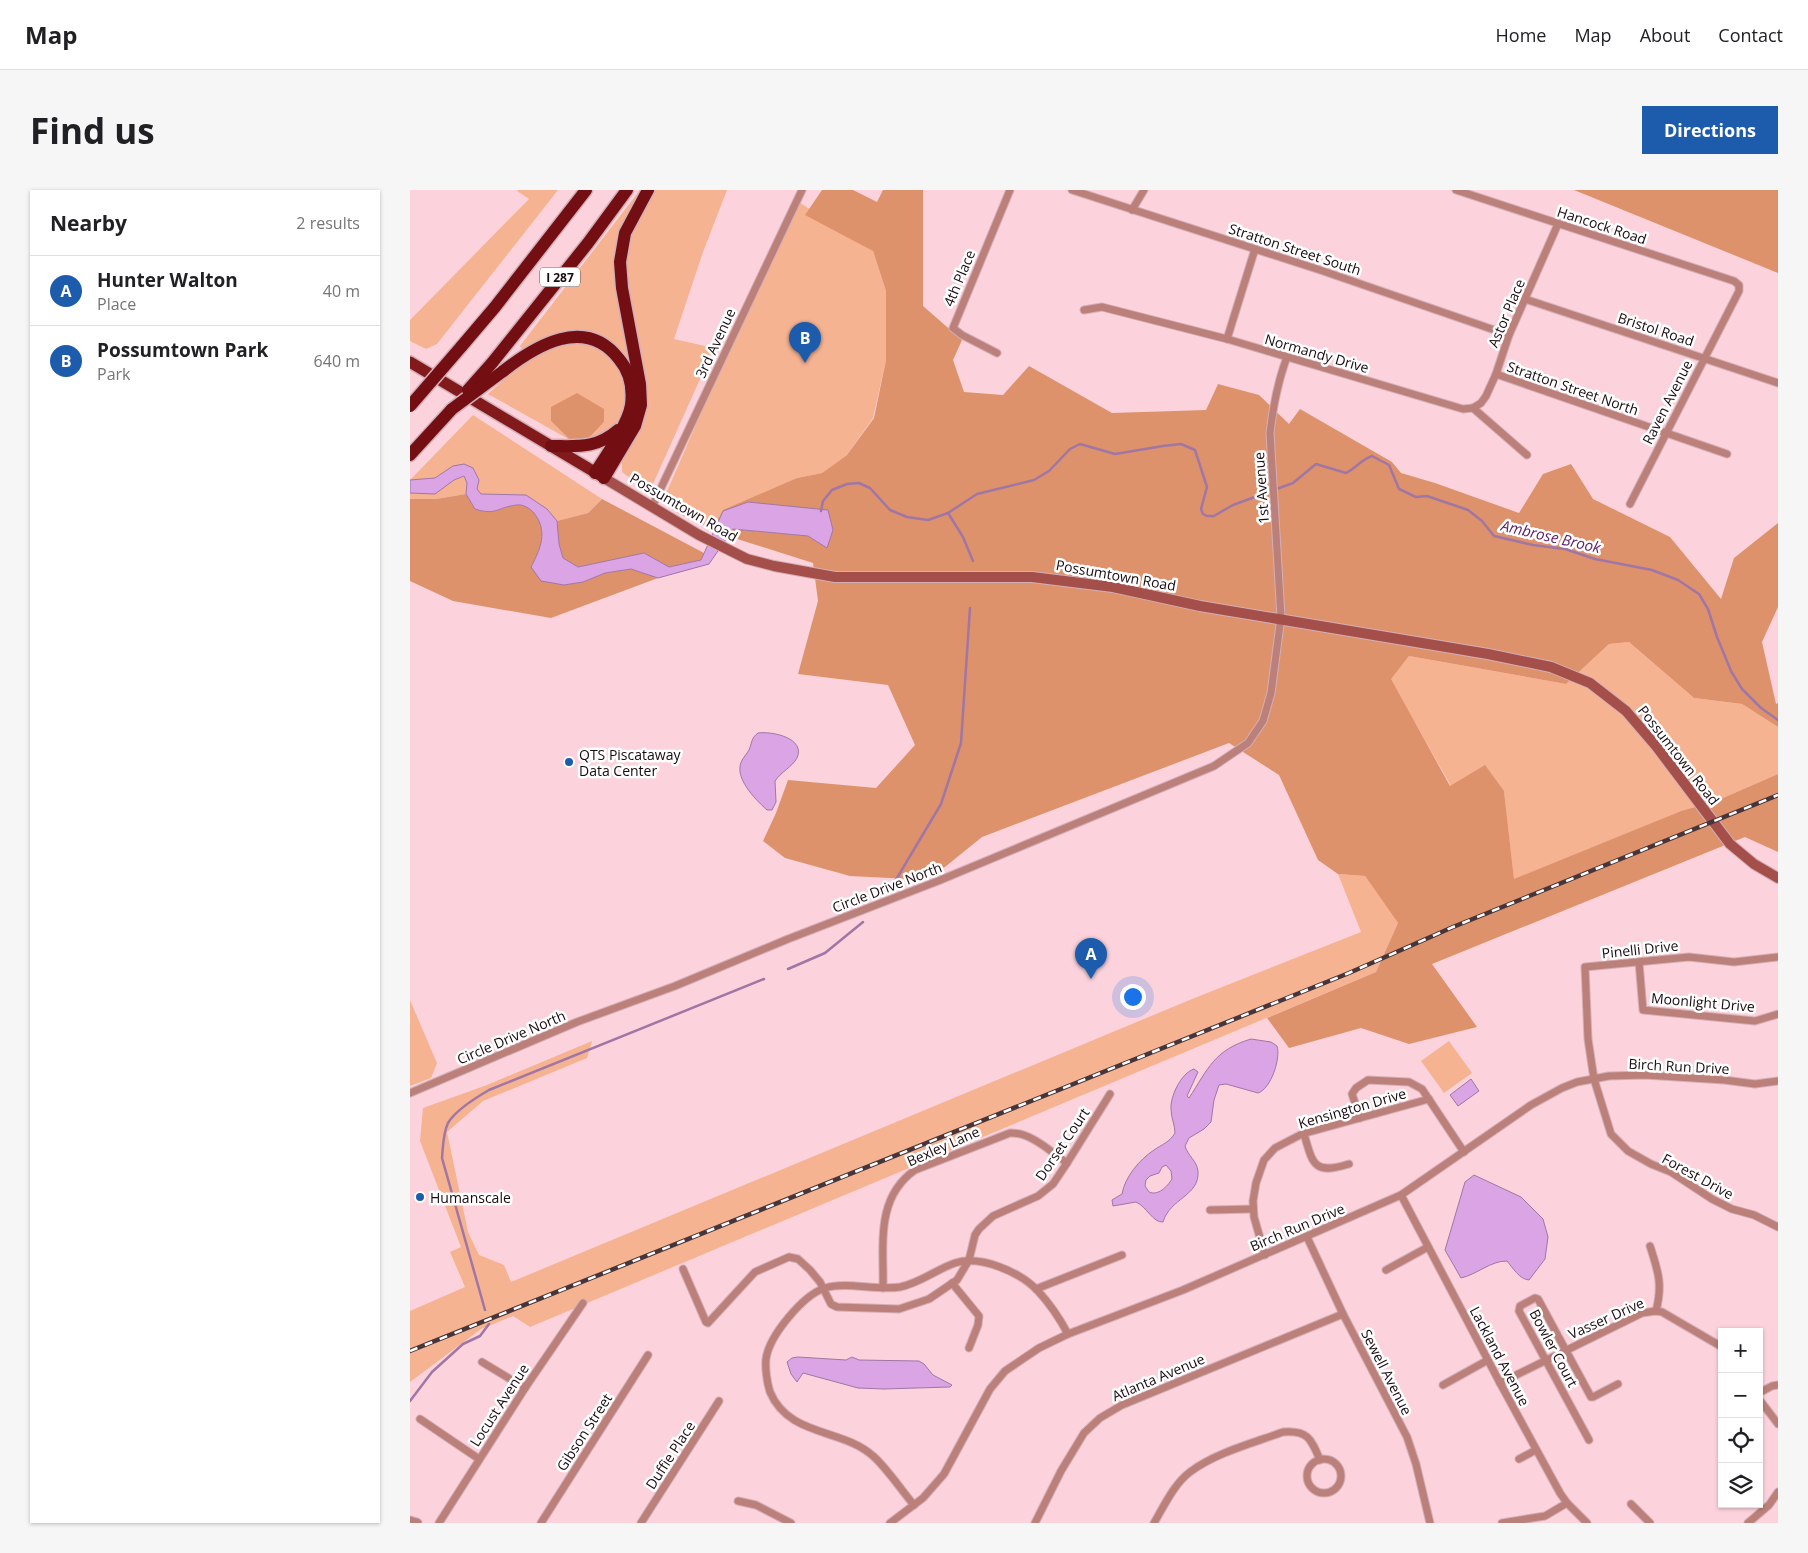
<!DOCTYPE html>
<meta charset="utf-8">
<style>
:root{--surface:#fff;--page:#f6f6f6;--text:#202124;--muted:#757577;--line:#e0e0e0;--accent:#1d5cad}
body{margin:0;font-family:"Open Sans",sans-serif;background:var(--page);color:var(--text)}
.controls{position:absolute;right:15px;bottom:15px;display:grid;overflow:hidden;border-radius:0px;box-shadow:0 1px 4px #0004}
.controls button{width:45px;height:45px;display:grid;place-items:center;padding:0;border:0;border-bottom:1px solid var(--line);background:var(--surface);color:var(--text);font:25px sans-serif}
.you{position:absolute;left:722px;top:806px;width:18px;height:18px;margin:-12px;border:4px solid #fff;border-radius:50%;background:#1a73e8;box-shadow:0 0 0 8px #1a73e833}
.badge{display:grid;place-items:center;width:32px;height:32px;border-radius:50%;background:var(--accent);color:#fff;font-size:16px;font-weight:700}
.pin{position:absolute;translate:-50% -41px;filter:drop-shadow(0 1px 2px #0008)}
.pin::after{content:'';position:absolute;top:26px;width:18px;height:15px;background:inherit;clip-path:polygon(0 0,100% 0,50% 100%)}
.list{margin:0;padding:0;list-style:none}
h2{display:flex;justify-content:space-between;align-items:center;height:65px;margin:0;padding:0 20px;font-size:21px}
h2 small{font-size:16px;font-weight:400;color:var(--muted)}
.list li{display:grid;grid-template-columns:32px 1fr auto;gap:15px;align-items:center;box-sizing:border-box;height:70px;padding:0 20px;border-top:1px solid var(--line)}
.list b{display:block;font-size:19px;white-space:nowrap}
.list p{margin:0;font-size:16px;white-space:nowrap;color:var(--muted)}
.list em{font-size:16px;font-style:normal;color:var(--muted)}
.icon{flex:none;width:28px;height:28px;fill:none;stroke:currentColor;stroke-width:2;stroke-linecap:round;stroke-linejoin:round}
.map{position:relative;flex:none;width:1368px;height:1333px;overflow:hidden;border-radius:0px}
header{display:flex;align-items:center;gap:30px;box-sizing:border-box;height:70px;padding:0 25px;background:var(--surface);border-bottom:1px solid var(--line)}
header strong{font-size:24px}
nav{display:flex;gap:28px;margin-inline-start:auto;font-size:18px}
.intro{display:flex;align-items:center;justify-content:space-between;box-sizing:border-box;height:120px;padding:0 30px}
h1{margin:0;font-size:35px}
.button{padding:12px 22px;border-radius:0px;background:var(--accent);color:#fff;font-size:18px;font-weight:700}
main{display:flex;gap:30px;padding:0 30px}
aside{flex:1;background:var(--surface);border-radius:0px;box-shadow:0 1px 4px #0004}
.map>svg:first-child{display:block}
.green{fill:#f6b392}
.forest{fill:#de926b}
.water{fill:#dba4e5;stroke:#a076a5;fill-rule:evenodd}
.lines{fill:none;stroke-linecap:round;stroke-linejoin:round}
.stream{stroke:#a076a5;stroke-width:2.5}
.minor-casing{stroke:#d3afb7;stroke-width:9}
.tertiary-casing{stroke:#d3afb7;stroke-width:11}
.secondary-casing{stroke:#d3afb7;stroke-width:12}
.trunk-casing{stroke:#d3afb7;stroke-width:14}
.motorway-casing{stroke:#d3afb7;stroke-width:15}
.minor{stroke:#bc807a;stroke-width:7}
.tertiary{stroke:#bc807a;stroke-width:9}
.secondary{stroke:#a44f4a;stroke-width:10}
.trunk{stroke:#821a1c;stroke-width:11}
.motorway{stroke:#730e13;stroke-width:12}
.rail-casing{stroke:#48353a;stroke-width:4.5}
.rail{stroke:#fff;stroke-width:2.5;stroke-dasharray:8;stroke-linecap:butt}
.motorway-bridge-casing{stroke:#d3afb7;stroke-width:15;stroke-linecap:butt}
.motorway-bridge{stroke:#730e13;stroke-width:12}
.poi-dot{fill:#1d5cad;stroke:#fff;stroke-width:2}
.labels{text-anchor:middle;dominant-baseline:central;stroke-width:5;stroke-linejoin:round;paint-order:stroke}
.shield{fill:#fff;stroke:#5d5457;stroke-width:1}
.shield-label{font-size:12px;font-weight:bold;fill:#180b0f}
.street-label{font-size:14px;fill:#180b0f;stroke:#fff}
.poi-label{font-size:14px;fill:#180b0f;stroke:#fff;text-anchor:start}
.water-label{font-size:15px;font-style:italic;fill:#5d1c69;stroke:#fff}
</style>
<header>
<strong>Map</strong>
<nav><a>Home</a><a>Map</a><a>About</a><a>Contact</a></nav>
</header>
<div class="intro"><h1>Find us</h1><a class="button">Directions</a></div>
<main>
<aside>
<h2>Nearby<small>2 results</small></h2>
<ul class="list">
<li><span class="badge">A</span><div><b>Hunter Walton</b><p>Place</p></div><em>40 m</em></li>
<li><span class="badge">B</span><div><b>Possumtown Park</b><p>Park</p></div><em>640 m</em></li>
</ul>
</aside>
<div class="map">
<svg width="1368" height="1333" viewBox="0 0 1368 1333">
<rect width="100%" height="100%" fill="#fcd3dc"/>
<g class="green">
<polygon points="108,0 148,0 27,154 16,159 0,151 0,130 119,9 107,1"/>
<polygon points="230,0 233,0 210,47 222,175 220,176 184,146 112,160 110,156"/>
<path d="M 243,0 L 317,0 L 293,62 L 264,149 L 304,158 L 242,296 L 237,299 L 233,298 L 212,282 L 212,269 L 234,225 L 216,94 C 215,81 214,66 217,54 C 222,35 234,17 243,0 Z"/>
<polygon points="389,12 463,61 476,101 476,170 463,228 437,265 412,283 387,288 304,337 300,336 269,324 256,315 255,306 297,209"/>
<path d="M 168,153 C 173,153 178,154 183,155 C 211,164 222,196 212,221 C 209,229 204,238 197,243 C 192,246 184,247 178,249 L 194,232 L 141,231 L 160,250 L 78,204 L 110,175 L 138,157 Z"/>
<polygon points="63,225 192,309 178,323 147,331 137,319 116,305 71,304 67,299 69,290 43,276 25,288 0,290"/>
<polygon points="54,286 57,293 56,304 26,309 0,309 0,303 25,303 44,290"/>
<polygon points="1219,452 1284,508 1332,514 1368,537 1368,584 1306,611 1271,621 1104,690 1094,601 1041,596 980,489 999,466 1156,494 1199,454"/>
<polygon points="928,684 955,686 988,733 966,782 120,1137 103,1126 71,1139 0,1192 0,1121 55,1097 40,1062 51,1057 10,951 13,918 77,895 182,851 177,868 73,911 37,942 58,1042 69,1065 94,1075 101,1092 782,809 951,742"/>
<polygon points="0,810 27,873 21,888 0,896"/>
<polygon points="1039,851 1062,883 1034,903 1011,871"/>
</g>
<g class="forest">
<polygon points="412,0 443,0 467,12 473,0 513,0 513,116 552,150 543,170 554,202 593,205 619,176 702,223 796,220 808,194 849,205 879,234 890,219 982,272 991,283 1025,293 1109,323 1133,284 1161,274 1183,309 1260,347 1311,409 1324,368 1368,333 1368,417 1352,452 1366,514 1368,513 1368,537 1332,514 1284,508 1219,452 1199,454 1156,494 999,466 981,489 1040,596 1075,575 1094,601 1104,689 1271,621 1306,611 1368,584 1368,662 1335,647 1022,774 1067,837 999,854 951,838 879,858 857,828 966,782 988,733 955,686 928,684 908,670 869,585 819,553 572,647 535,677 500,689 440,686 375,668 353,651 366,623 378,590 466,598 505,555 478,495 388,484 408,411 403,373 318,346 323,339 398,346 417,358 387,317 338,312 313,321 304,339 269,324 304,337 313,320 387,288 412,283 437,265 464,228 476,170 476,101 463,61 395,25"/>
<polygon points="1164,0 1368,0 1368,83"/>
<polygon points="167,203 194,219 194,232 178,249 160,250 141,231 141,217"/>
<path d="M 56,304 L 65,319 C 87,326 87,317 107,315 C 112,314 120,318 124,323 C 138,341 131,358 121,377 L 154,395 L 173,392 L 195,383 L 221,379 L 248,388 L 141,428 L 43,411 L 0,391 L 0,309 L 26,309 Z"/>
<polygon points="192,309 294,363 291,370 259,377 234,363 168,377 153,368 149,354 147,331 178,323"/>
</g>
<g class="water">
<path d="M 54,274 L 63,278 L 69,290 L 67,299 L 71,304 L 116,305 L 137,319 L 147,331 L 149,354 L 153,368 L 168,377 L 234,363 L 259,377 L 291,370 L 313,321 L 338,312 L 418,320 L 423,340 L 417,358 L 398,346 L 323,339 L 299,374 L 248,388 L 221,379 L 195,383 L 173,392 L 154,395 L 131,391 L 121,377 C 131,358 138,341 124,323 C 120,318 112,314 107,315 C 87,317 87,326 65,319 L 56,304 L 57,293 L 54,286 L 44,290 L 25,304 L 0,303 L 0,290 L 25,288 L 43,276 Z"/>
<path d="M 348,543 C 362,541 396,548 387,568 C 382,577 371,582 365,591 L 366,612 L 362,620 L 357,620 C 347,611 328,592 330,577 C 330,571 336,565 339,560 C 342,553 341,548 348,543 Z"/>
<path d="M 841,849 L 861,852 L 867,856 C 871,868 861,899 848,903 L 816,894 L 809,895 L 804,910 L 801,932 L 794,939 L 779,948 L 775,956 C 778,966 787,971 788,981 C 790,1006 760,1008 753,1032 C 743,1033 737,1017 726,1012 L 703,1016 L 702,1010 L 712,1004 C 715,987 729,970 744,960 C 751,955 760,952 765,943 C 765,935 761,928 761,919 C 760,907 771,883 784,879 L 788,882 L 777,906 L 779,908 C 798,879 804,860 841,849 ZM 756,975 L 761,981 L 762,989 C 757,997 748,1006 739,1002 L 735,996 L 736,990 L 740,986 L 749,983 L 752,977 Z"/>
<polygon points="1061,889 1069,901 1048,916 1040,905"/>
<path d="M 1064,985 L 1111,1007 L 1133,1029 L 1138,1047 L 1135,1069 L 1119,1090 C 1109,1089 1103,1078 1097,1071 C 1080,1071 1068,1084 1051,1088 L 1035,1060 L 1055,992 Z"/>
<polygon points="388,1167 436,1170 442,1167 449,1170 509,1171 514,1174 523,1185 542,1195 540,1197 474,1199 448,1198 393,1183 387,1192 381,1184 377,1172 382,1168"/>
</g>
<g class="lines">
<g class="stream">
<path d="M 411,321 L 413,311 L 422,300 L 437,294 L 449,293 L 460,298 L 480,320 L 497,327 L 518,330 L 538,323 L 567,304 L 624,290 L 639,281 L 660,259 L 670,254 L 705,264 L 753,256 L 771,254 L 785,260 L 797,297 L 791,319 L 793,324 L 797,326 L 804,326 L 823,315 L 883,293 L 906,274 L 936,283 C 946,278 952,269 962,266 L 979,275 L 989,299 L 1006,307 L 1017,306 L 1058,320 L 1072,331 L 1084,346 L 1123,355 L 1155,359 L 1185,369 L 1242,380 L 1268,390 L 1289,404 L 1298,419 L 1307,447 L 1321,481 L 1332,499 L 1351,518 L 1368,530"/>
<polyline points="538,323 553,347 563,371"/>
<polyline points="484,693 531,614 551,553 560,418"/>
<polyline points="378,779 415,763 453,732"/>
<path d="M 75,1120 L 32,968 C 33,957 33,943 38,933 C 45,921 67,907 79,900 L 354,789"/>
<polyline points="0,1211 22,1182 53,1154 70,1146 79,1134"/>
</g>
<defs>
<g id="minor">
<polyline points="662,0 910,80 1099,145"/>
<polyline points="1046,0 1324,91 1329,95 1329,101 1220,314"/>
<polyline points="722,20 734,0"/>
<polyline points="1115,109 1368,193"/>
<polyline points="674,120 692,117 817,149 1053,219 1063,218 1117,265"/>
<polyline points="817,149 845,59"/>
<polyline points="587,163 552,145 543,138 600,0"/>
<polyline points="1086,184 1317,264"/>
<polyline points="1063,218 1071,213 1076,206 1086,184 1099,145 1148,34"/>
<polyline points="242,317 392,0"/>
<polyline points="1368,767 1324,772 1279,767 1175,777 1178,849 1184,889 1201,944 1218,961 1241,974 1261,982 1302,1009 1322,1019 1344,1025 1368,1037"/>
<polyline points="1229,772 1233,820 1345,831 1368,824"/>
<path d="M 0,903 L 167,832 L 265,796 L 378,749 L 528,691 L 804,576 L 838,553 L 853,531 L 861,503 L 871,427 L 860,243 C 863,217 868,191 877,167"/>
<polyline points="950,928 942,904 946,898 958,890 999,892 1012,899 1054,962"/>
<path d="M 894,944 C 903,974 903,985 939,974"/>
<polyline points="991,1005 1090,1193 1150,1303 1157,1313 1177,1333"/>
<polyline points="800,1020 843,1019"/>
<polyline points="897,1047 933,1124 997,1247 1006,1274 1020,1333"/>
<path d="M 1240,1056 C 1248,1081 1253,1094 1246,1121"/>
<polyline points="855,1065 844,1027 843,1011 846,993 854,970 865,958 892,944 1019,909"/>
<polyline points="273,1079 296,1132 298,1133 345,1082 379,1067 388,1069 400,1080 410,1092 421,1114 427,1117 489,1119 519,1109 547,1090 559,1070 565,1045 569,1039 583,1026 628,1006 643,994 657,973 700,904"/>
<polyline points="976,1080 1018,1057"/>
<polyline points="542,1093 569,1126 568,1135 559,1158"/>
<path d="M 473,1098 C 474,1055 465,1008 505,980 L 600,943 C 621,942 641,962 657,973"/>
<polyline points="626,1099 712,1065"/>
<polyline points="72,1172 115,1198"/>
<polyline points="1090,1193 1232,1123 1246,1121 1252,1122 1312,1157"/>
<polyline points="1033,1195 1078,1170"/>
<polyline points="1349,1203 1362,1196 1368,1195"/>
<polyline points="1349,1209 1368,1234"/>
<polyline points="10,1229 69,1269"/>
<polyline points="1179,1250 1109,1121 1110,1116 1125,1108 1128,1109 1181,1207 1183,1207 1208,1194"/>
<polyline points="1109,1269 1126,1260"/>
<circle cx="914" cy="1286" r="17"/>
<polyline points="328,1311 346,1315 381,1333"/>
<polyline points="1221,1314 1240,1333"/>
<path d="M 504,1315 C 492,1301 476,1277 463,1266 C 432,1238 379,1247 360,1202 C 357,1193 355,1178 356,1169 C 359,1146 393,1105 415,1098 C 437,1091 466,1101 490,1097 C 510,1093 527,1079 545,1073 C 571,1065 610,1082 628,1101 C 640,1114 650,1129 658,1144"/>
<polyline points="29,1333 115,1198 173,1113"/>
<polyline points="131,1333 238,1165"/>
<polyline points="231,1333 309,1211"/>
<polyline points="480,1333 513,1308 534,1284 580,1199 595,1181 629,1158 658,1144 773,1100 991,1005 1121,915 1152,898 1167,892 1199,886 1235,885 1314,890 1345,894 1368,891"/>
<polyline points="625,1333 651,1281 674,1243 690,1228 712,1215 933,1124"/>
<path d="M 744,1333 C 754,1316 764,1294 780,1282 C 805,1263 843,1253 873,1242 C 898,1240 901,1249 910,1270"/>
<polyline points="1092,1333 1135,1326 1157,1313"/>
<polyline points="1338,1333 1359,1315 1368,1302"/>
</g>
<polyline id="tertiary" points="0,1331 7,1333"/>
<polyline id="secondary" points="194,288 289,345 337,369 364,376 425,387 622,387 703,397 790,416 1078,464 1141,477 1180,493 1216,521 1246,556 1320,654 1344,674 1368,688"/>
<polyline id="trunk" points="0,172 193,287"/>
<g id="motorway">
<polyline points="51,157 85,117 176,0"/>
<polyline points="82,173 178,53 217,0"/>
<path d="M 92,182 C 125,156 175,125 209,169 C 220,182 223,199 221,215 C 218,234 196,266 185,283"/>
<path d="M 141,256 C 168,256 186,259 208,240"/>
<polyline points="0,265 42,219"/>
<polyline points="194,288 225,236 231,215 230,194 212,98 210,72 215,43 238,0"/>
</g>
</defs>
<use href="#minor" class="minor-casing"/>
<use href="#tertiary" class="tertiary-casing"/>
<use href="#secondary" class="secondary-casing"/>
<use href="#trunk" class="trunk-casing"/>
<use href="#motorway" class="motorway-casing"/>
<use href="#minor" class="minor"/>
<use href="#tertiary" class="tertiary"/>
<use href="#secondary" class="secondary"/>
<use href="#trunk" class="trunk"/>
<use href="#motorway" class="motorway"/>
<defs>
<polyline id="rail" points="0,1161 939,783 1043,737 1368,605"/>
</defs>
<use href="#rail" class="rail-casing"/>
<use href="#rail" class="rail"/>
<defs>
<g id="motorway-bridge">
<polyline points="58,200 82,173"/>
<polyline points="0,216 51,157"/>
<polyline points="42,219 92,182"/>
</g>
</defs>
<use href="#motorway-bridge" class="motorway-bridge-casing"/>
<use href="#motorway-bridge" class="motorway-bridge"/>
</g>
<g class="poi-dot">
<circle cx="159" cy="572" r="5"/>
<circle cx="10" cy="1007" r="5"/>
</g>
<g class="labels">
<rect class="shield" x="130" y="77.5" width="40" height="19" rx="4"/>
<g class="shield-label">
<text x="150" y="87">I 287</text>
</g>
<g class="street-label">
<text transform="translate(1192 35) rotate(18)">Hancock Road</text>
<text transform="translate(885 59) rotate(18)">Stratton Street South</text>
<text transform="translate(549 88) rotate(-67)">4th Place</text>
<text transform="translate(1096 123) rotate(-67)">Astor Place</text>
<text transform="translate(1246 139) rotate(18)">Bristol Road</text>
<text transform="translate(305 153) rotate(-65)">3rd Avenue</text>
<text transform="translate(907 163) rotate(16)">Normandy Drive</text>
<text transform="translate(1163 198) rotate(19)">Stratton Street North</text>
<text transform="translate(1257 212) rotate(-63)">Raven Avenue</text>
<text transform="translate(851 298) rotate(-94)">1st Avenue</text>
<text transform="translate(274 317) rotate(30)">Possumtown Road</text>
<text transform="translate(706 385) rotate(10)">Possumtown Road</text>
<text transform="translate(1269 565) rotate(52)">Possumtown Road</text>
<text transform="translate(477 697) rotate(-21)">Circle Drive North</text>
<text transform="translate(1230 759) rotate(-6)">Pinelli Drive</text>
<text transform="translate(1293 812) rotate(5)">Moonlight Drive</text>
<text transform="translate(101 847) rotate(-23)">Circle Drive North</text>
<text transform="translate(1269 876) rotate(3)">Birch Run Drive</text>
<text transform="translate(942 918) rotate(-16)">Kensington Drive</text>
<text transform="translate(652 954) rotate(-56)">Dorset Court</text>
<text transform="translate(533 956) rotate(-24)">Bexley Lane</text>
<text transform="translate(1288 986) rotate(29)">Forest Drive</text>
<text transform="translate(887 1037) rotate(-23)">Birch Run Drive</text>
<text transform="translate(1196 1128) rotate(-24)">Vasser Drive</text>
<text transform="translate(1144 1158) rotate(62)">Bowler Court</text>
<text transform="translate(1090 1166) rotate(62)">Lackland Avenue</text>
<text transform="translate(977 1182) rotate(63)">Sewell Avenue</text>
<text transform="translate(748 1187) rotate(-23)">Atlanta Avenue</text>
<text transform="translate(89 1215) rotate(-57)">Locust Avenue</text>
<text transform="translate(174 1242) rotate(-57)">Gibson Street</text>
<text transform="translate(260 1265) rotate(-57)">Duffie Place</text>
</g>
<g class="poi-label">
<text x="169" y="564">QTS Piscataway<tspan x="169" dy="16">Data Center</tspan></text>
<text x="20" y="1007">Humanscale</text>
</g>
<g class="water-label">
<text transform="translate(1141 346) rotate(13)">Ambrose Brook</text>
</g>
</g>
</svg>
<div class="controls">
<button>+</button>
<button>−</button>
<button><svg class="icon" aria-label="locate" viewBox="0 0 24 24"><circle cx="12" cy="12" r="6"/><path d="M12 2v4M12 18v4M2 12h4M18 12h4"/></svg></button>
<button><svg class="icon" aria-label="layers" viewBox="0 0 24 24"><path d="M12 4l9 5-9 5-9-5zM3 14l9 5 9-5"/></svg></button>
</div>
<div class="you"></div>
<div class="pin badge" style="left:681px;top:789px">A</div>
<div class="pin badge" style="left:395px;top:173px">B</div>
</div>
</main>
